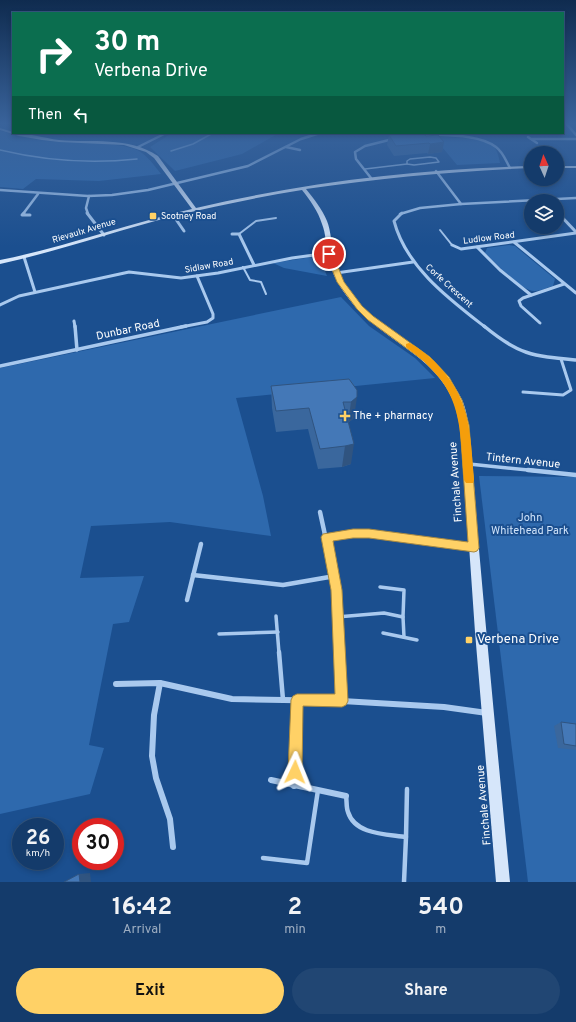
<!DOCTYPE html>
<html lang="en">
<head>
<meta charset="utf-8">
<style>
	:root { --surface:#143b6b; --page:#214673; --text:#f1f3f6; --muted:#9dadc1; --line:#33557e; --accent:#ffd166 }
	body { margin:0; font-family:Overpass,sans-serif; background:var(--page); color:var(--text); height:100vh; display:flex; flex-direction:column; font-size:15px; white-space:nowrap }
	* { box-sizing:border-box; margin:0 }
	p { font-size:13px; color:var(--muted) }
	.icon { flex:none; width:22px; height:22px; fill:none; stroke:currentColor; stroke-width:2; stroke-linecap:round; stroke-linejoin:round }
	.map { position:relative; height:882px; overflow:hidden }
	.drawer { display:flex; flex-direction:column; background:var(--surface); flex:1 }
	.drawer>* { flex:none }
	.banner { position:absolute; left:12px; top:12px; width:552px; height:122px; border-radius:0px; box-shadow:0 2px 6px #0003,0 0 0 1px var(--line); background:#0b6e4f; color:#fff; overflow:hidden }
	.needle { width:26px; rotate:357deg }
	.buttons { position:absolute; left:524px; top:146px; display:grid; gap:8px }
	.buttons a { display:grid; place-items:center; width:40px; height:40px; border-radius:50%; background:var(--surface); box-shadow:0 2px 6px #0003,0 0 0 1px var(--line); font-size:20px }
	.speed { position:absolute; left:12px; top:818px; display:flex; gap:8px; font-size:20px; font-weight:700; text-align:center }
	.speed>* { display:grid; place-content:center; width:52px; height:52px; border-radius:50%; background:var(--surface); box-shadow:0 2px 6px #0003,0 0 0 1px var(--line); line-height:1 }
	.speed small { font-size:10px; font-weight:400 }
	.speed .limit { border:6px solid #d22; background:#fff; color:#111 }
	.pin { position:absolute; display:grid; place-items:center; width:34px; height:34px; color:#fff; margin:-17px; border:2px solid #fff; border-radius:50%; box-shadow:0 1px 4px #0007 }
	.me { position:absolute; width:44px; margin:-22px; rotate:2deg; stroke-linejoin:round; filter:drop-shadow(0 0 3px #0008) }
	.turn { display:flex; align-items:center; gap:14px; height:84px; padding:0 16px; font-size:18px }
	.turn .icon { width:52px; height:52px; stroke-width:2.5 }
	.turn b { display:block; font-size:28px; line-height:34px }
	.then { display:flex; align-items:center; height:38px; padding:0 16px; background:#0003; gap:8px; font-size:15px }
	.eta { display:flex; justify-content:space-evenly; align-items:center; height:68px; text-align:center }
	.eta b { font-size:24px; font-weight:700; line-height:28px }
	.cta { display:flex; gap:8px; margin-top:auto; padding:8px 16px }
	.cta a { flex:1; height:46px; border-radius:24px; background:var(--accent); color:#111; font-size:16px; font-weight:700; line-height:46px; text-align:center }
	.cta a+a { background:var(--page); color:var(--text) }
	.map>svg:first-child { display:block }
	.green { fill:#2e69ad }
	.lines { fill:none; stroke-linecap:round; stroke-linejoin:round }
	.stream { stroke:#9cc4f0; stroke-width:1.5 }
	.lane-far4 { stroke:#a9c9ee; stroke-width:1.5 }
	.lane-far3 { stroke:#a9c9ee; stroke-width:2 }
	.lane-far2 { stroke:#a9c9ee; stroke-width:3 }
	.lane-far1 { stroke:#a9c9ee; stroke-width:3.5 }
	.lane { stroke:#a9c9ee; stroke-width:4.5 }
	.street-far4 { stroke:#a9c9ee; stroke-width:2.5 }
	.street-far3 { stroke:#a9c9ee; stroke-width:3 }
	.street-far2 { stroke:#a9c9ee; stroke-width:3.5 }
	.street-far1 { stroke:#a9c9ee; stroke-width:4.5 }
	.street { stroke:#a9c9ee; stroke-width:6 }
	.secondary { fill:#d6e6fa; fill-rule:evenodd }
	.wall { fill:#3a679d }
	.shaded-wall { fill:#305480 }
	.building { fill:#4478b7; stroke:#305480 }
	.route { fill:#ffd166; stroke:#a68842 }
	.slow { fill:#f59e0b }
	.poi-dot { fill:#ffd166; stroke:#1b4f8f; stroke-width:1.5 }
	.labels { text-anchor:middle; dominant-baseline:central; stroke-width:4; stroke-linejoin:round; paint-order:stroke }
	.far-poi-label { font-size:9px; fill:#fff; stroke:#1b4f8f; text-anchor:start }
	.far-street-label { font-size:9px; fill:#fff; stroke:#1b4f8f }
	.street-label { font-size:11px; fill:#fff; stroke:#1b4f8f }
	.poi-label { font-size:11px; fill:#fff; stroke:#1b4f8f; text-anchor:start }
	.park-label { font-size:11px; fill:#cfe3fa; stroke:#1b4f8f }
	.near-poi-label { font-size:13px; fill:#fff; stroke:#1b4f8f; text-anchor:start }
</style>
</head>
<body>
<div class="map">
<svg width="576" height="882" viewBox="0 0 576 882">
	<rect width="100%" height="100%" fill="#1b4f8f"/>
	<g class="green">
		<path d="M0,131C16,135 32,139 48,141C69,143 120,142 137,150C147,155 154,165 161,174L99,181L36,179L23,189L0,187Z"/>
		<path d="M172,133H279L242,154L175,171L150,147Z"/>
		<path d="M433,136C448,138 484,136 495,148C498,153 499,158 500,163L457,165Z"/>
		<path d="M509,245L515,246L555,279L553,286C548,287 541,291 535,291C522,292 495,262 485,253L487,248Z"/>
		<path d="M319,256L327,276L284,268L273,263Z"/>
		<path d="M341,297L369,326L415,358L435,378L236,398L263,496L271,536L170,522L91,526L80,578L144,576L129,622L113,624L89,745L104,748L90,794L0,814V368Z"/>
		<path d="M479,476L576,477V882H528Z"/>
	</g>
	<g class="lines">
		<g class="stream">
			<path d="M0,150C46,161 90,164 137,159"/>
			<path d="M171,151L193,144L213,133"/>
		</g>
		<g class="lane-far4">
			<path d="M430,157L436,158L439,162L414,165L407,164V161L410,159Z"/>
			<path d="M365,169L407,164"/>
		</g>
		<g class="lane-far3">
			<path d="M440,230L452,245"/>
			<path d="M239,234L256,221L276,218"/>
			<path d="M243,267L250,280L261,282L266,294"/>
		</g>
		<path class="lane-far2" d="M523,392L563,395L571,390L561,359"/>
		<g class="lane-far1">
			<path d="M276,616L279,653"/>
			<path d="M337,617L384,613L403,617L404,590L380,587"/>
			<path d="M403,617L404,637"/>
			<path d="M383,633L417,640"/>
			<path d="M219,634L278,632"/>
		</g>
		<g class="lane">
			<path d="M279,652L283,700"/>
			<path d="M346,796C347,801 346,807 348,812C355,835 387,834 406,837L404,882"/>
			<path d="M406,837L407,789"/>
			<path d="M263,858L307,863L318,790"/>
		</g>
		<g class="street-far4">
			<path d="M566,123L576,135"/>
			<path d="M419,134C441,136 478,133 496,147C503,152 506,161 510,168"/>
			<path d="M528,137L537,143"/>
			<path d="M532,139H576"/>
			<path d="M138,147L166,133"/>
			<path d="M286,147L300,150"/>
			<path d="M436,171L461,204"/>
			<path d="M371,178L356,159L355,152L365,146L393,139"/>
			<path d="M0,190L88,196L112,195L148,190L248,166L301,139L320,133"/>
			<path d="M557,212L559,214"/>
			<path d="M23,214L38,194"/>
			<path d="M88,214L86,208L89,196"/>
			<path d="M400,214L420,208L461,204L576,198"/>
		</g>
		<g class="street-far3">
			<path d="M24,213L22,215H30"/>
			<path d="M87,213L104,235"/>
			<path d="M402,213L394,221C406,267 449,299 485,327"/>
			<path d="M558,213L576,232"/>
			<path d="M173,215L184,231"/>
			<path d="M232,234H239L254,265"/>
			<path d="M514,242L576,293"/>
			<path d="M452,245L461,249L576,233"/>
			<path d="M477,247L500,270L531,295"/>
			<path d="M24,257L35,292"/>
			<path d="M336,273L413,262"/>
			<path d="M0,305L19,296L129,272L181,278L218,273L292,258L329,253"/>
			<path d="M74,321L75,327"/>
			<path d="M540,323L521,306L519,301L523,298L564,284"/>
			<path d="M181,327L207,322L213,318V314L197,276"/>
		</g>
		<g class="street-far2">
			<path d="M75,326L77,350"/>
			<path d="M484,326C519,355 532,356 576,360"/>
			<path d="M0,366L186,326"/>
			<path d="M469,464L538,471"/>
		</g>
		<g class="street-far1">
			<path d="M528,470L576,475"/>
			<path d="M320,512L337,590L340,653"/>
			<path d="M327,537L353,533H369L473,547"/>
			<path d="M193,575L283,585L335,576"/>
			<path d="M187,600L201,544"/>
		</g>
		<g class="street">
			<path d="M340,652L342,701"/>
			<path d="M160,683L154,715L152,756L156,778L170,819L173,847"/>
			<path d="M116,684L160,683L232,699L342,701L444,707L487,713"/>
			<path d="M271,780L346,796"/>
			<path d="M294,786L297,700"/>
		</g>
		<g class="secondary">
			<path d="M0,128L13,132V133C28,133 44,138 59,140C92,143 128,136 158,156L196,208C306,182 418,169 531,166V168C455,171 381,178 306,189C314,199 322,209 327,221C331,231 331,243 334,254C337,271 344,285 355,298C386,337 442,353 463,402C468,415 469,429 470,443C474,475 475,506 478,538C488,653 499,767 510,882H496L475,632L461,430C452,355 384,348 346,295C337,283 331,271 328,257C326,246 326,234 322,224C318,211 310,200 302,190C259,197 216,206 174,216C115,231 59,251 0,264V260C65,247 127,224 192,209L154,158L146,152L124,145L59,142L42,140L19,136L0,130Z"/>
			<rect x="557" y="166" width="19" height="2"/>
		</g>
	</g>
	<g class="wall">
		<path d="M402,133H422L426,136L444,142L442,152L428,154L427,153L394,156L387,145L389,135L402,134Z"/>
		<path d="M349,379L354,418L348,423L351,464L342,467L318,469L308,429L276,432L272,408L271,386Z"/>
		<path d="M561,722L576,724V750L558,748L554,726Z"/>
	</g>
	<g class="shaded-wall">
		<path d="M444,142L442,152L428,154L430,144Z"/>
		<path d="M357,397L354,418L348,423L351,402Z"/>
		<path d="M354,444L351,464L342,467L345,446Z"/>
		<path d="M90,873L91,882H80L79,874Z"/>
	</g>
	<g class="building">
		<path d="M403,133H422L426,136L438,135L444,142L430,144L429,143L396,146L389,135L403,134Z"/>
		<path d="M349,379L357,390V397L351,402H343L354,444L345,446L320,449L309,408L276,411L271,386Z"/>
		<path d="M561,722L576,724V746L564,744Z"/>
		<path d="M79,874L80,882H64Z"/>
	</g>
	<linearGradient id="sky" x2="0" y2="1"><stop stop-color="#0f2b4f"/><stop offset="0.5" stop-color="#39639b"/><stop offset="1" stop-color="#39639b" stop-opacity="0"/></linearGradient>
	<rect width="576" height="247" fill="url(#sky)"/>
	<path class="route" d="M327,252L333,254L344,282L362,306L373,316L430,357L449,377L462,400L469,425L479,548L477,551L474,552L369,538H353L333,541L342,590L348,701L346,705L342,707L303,706L302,772L300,776L295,778L290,776L288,772L291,700L293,696L297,694H335L331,590L321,537L323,534L353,529H369L468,542L460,425L454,400L443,381L424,361L368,320L357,309L337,282L326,254Z"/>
	<path class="slow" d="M409,343C417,346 427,355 434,361C471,398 470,431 474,480L473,483H466L464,480C459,415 462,389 406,347V344Z"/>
	<g class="poi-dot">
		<rect x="149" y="212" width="8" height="8" rx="2"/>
		<path d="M343 410h4v4h4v4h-4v4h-4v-4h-4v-4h4z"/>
		<rect x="465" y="636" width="8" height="8" rx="2"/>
	</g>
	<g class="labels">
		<g class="far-poi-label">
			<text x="161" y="216">Scotney Road</text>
		</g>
		<g class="far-street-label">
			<text transform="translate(84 231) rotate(-17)">Rievaulx Avenue</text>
			<text transform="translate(489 238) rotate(-7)">Ludlow Road</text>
			<text transform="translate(209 266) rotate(-10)">Sidlaw Road</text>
			<text transform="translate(449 286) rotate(42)">Corfe Crescent</text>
		</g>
		<g class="street-label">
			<text transform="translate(128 330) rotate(-12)">Dunbar Road</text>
			<text transform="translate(523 461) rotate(6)">Tintern Avenue</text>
			<text transform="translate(456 482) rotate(-94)">Finchale Avenue</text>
			<text transform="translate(484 805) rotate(-95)">Finchale Avenue</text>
		</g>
		<g class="poi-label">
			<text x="353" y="416">The + pharmacy</text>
		</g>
		<g class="park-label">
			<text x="530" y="518">John<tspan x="530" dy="13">Whitehead Park</tspan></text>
		</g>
		<g class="near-poi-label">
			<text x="477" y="640">Verbena Drive</text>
		</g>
	</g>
</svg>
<div class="buttons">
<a><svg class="needle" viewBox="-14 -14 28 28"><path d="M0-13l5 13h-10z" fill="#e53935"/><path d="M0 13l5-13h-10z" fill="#9dadc1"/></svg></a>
<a><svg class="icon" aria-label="layers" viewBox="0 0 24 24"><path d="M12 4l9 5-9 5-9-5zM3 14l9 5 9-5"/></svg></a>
</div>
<div class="speed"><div>26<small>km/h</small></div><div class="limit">30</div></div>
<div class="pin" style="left:329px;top:254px;background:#d93025"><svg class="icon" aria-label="arrive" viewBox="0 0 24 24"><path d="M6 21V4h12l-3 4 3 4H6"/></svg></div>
<svg class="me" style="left:295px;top:772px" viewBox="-20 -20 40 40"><path d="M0-17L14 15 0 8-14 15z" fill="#ffd166" stroke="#fff" stroke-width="4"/></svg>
<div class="banner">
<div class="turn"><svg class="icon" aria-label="right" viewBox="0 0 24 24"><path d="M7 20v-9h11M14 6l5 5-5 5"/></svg><div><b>30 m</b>Verbena Drive</div></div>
<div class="then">Then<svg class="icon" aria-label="left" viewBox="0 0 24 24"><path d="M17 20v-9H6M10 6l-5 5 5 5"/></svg></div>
</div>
</div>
<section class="drawer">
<div class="eta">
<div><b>16:42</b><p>Arrival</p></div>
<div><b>2</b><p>min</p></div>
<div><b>540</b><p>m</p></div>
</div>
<div class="cta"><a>Exit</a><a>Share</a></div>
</section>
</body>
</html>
